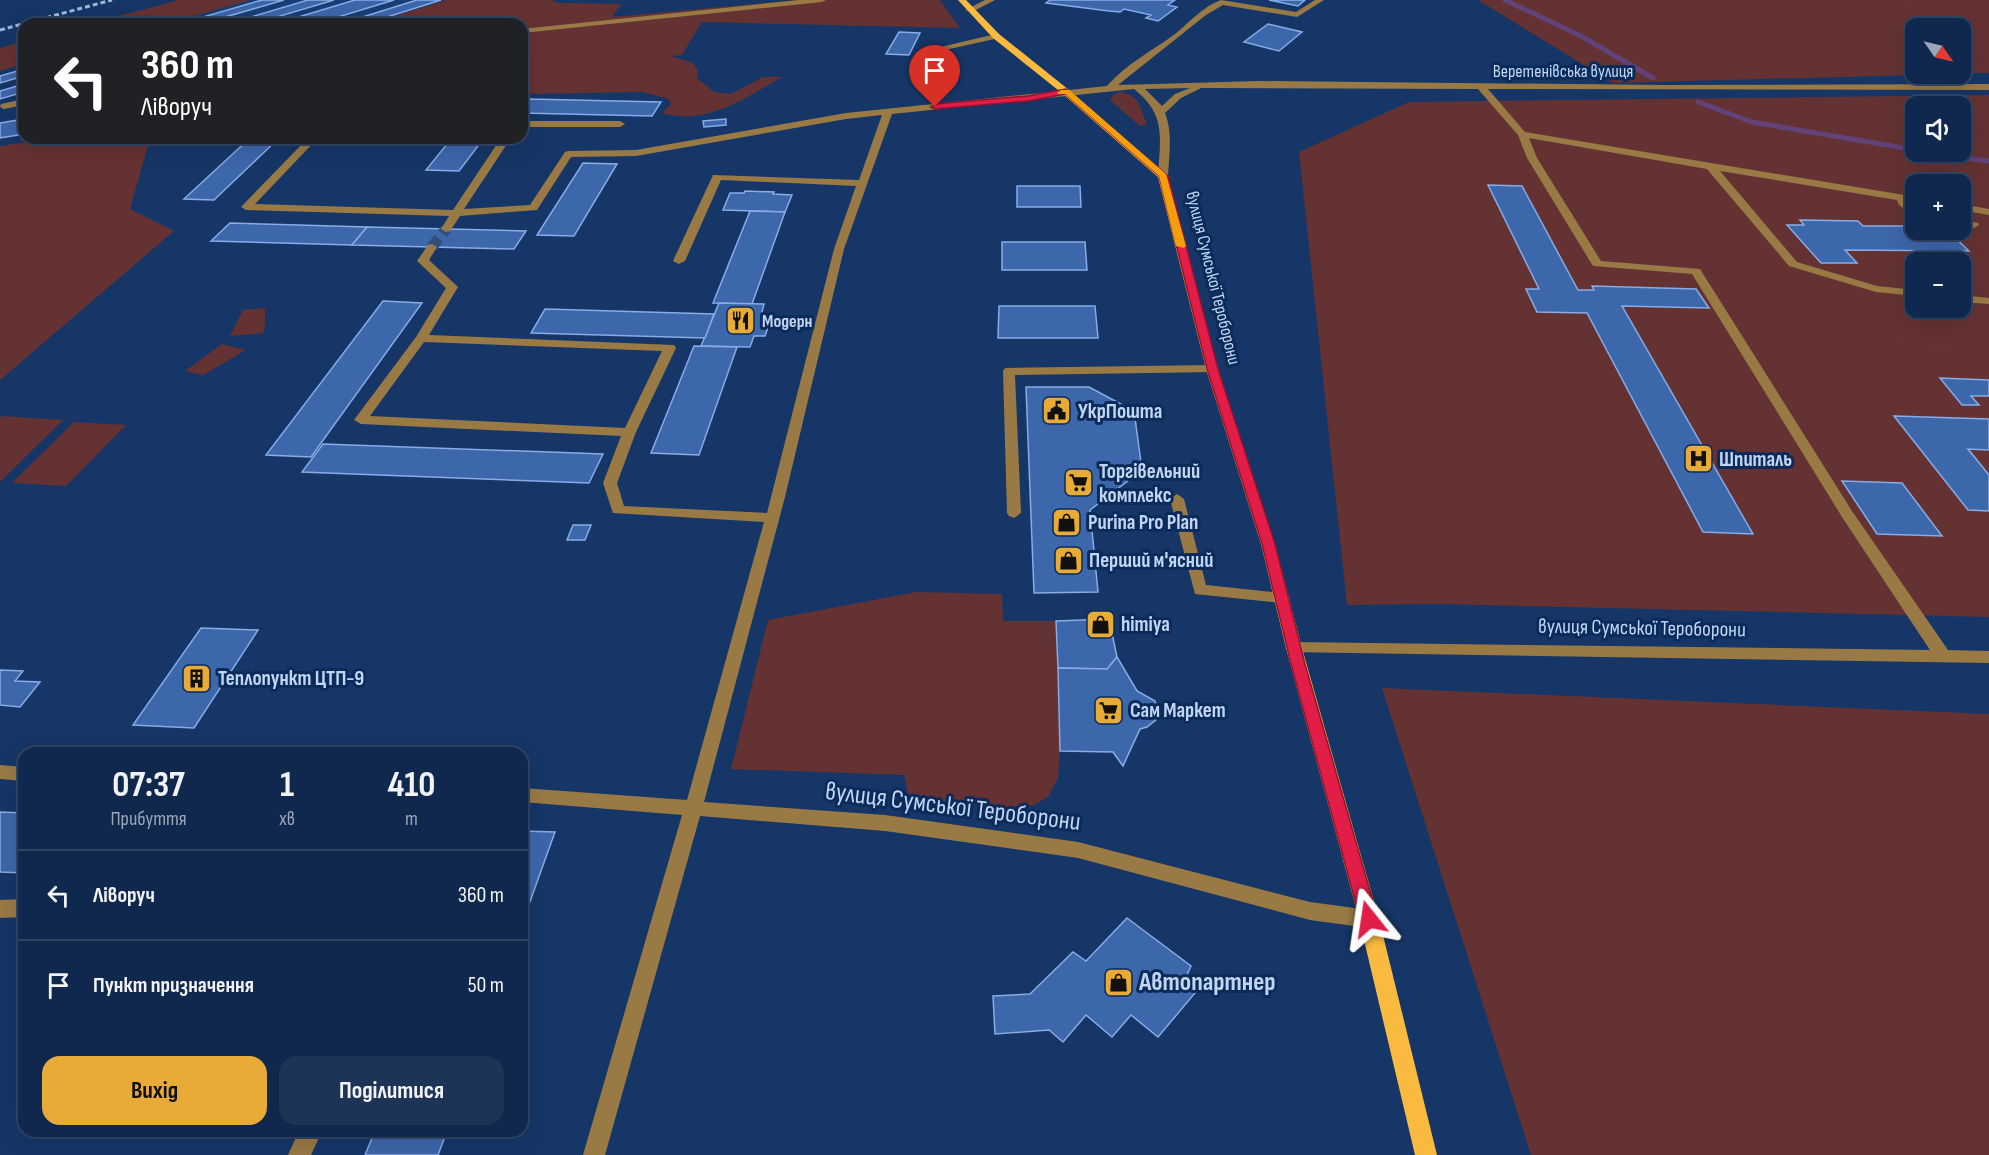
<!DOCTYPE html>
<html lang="uk">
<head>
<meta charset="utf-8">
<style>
	:root { --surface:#10284d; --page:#1e3457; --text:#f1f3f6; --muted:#9ca6b6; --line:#304465; --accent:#e8ab37 }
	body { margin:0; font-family:"Sofia Sans Condensed",sans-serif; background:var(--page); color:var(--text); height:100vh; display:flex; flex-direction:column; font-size:22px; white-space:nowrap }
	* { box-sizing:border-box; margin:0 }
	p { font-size:20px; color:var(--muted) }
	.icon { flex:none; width:33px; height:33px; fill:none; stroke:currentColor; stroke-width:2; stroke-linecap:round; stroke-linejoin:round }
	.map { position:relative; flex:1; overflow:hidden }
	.details { position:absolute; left:18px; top:747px; width:510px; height:390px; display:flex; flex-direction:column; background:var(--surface); border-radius:18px; box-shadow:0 6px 24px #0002,0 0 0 2px var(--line) }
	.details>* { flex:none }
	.guide { position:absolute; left:18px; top:18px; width:510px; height:126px; border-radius:18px; box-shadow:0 6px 24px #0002,0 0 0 2px var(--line); background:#202124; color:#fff; overflow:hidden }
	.needle { width:39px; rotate:124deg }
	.tools { position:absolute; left:1905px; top:18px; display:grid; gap:12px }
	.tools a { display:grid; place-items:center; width:66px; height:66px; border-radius:12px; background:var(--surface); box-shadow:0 6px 24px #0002,0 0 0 2px var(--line); font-size:30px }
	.pin { position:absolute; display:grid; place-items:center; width:51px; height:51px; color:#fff; margin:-62px -26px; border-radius:50% 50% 50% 0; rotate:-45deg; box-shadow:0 0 6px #0007 }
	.pin .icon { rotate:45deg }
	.me { position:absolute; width:66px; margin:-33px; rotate:345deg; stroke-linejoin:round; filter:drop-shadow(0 0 4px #0008) }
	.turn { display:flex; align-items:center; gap:21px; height:126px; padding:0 24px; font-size:27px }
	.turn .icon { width:78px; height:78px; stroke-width:2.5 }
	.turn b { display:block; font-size:42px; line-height:51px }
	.eta { display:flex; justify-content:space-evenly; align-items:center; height:102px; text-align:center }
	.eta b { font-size:36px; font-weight:700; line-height:42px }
	.primary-button { display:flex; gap:12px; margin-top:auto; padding:12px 24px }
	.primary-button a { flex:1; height:69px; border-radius:18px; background:var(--accent); color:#111; font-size:24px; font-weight:700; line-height:69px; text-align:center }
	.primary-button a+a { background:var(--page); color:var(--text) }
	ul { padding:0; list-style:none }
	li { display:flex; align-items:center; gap:18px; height:90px; padding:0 24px; border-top:2px solid var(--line) }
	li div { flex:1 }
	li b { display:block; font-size:22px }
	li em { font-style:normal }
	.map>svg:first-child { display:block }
	.built { fill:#1a3d75 }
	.green { fill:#653233; fill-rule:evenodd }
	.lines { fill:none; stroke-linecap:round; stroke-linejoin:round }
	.stream { stroke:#614279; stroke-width:5 }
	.building { fill:#3c67ab; stroke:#87ace6; stroke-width:1.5 }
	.minor-tunnel { stroke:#304e7c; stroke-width:11; stroke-dasharray:11 6; stroke-linecap:butt }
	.minor { fill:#997a45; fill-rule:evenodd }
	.major { fill:#faba3f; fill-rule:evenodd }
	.rail { stroke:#a1b7d9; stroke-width:3; stroke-dasharray:5 3; stroke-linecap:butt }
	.route { fill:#e11d48; stroke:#92132f; stroke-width:1.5 }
	.slow { fill:#f59e0b }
	.labels { text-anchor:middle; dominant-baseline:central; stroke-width:6; stroke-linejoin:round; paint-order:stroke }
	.far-street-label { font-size:18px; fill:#c2d6f4; stroke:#0b2b5b }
	.far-poi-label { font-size:18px; font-weight:bold; fill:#c2d6f4; stroke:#0b2b5b; text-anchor:start }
	.poi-label { font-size:21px; font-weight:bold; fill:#c2d6f4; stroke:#0b2b5b; text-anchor:start }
	.street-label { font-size:21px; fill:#c2d6f4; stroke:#0b2b5b }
	.near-street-label { font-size:26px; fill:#c2d6f4; stroke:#0b2b5b }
	.near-poi-label { font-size:26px; font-weight:bold; fill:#c2d6f4; stroke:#0b2b5b; text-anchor:start }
</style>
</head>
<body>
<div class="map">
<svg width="1989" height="1155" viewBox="0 0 1989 1155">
	<rect width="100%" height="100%" fill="#163667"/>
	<path class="built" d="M250,0H446L370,24H166Z"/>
	<g class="green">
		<path d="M179,0H250L166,24H89Z"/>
		<path d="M446,0H551L559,3L621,4L612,17L797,0H940L960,28L702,22L682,55L671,56L693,63L698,70L697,78L714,92L731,94L763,77H782C745,98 706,126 662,113L671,104L669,99L642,92L530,94L522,98V24H370Z"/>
		<path d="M1478,0H1989V73H1961L1960,28H1916V74H1954L1613,83Z"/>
		<path d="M24,41V64L0,71V48Z"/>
		<path d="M1120,92C1140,95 1140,108 1147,124L1140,126L1110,100L1114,94Z"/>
		<path d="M1989,95V617L1436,604L1347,605L1299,152L1409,102ZM1916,106H1960V152H1916ZM1916,184H1960V230H1916ZM1916,262H1960V308H1916Z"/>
		<path d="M54,138H150L130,209L174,231L0,380V146Z"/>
		<path d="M265,308V325L263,333L230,336L243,310Z"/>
		<path d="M222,344L246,350L203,375L185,371Z"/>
		<path d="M2,416L63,420L0,482V418Z"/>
		<path d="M74,422L126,425L66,486L12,483Z"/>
		<path d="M916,592L1002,594L1003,621H1056L1060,751L1058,778L1048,797L1034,805L1005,808L909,797L904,775L731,769L768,620Z"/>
		<path d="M1382,688L1989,714V1155H1531Z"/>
	</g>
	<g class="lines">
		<g class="stream">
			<path d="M1505,0L1581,36L1653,78"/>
			<path d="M1698,102L1752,122L1916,150"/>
			<path d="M1922,152L1989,161"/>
		</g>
	</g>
	<g class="building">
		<path d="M262,0H284L201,24H179Z"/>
		<path d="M308,0H334L253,24H227Z"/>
		<path d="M355,0H394L315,24H275Z"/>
		<path d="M417,0H441L365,24H340Z"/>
		<path d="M1050,0H1175L1168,5L1177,7L1158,21L1146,18L1151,15L1124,9L1120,12L1109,11L1046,3Z"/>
		<path d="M1269,0H1305L1298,6Z"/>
		<path d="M1268,24L1302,32L1279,51L1244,42Z"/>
		<path d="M899,32L920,33L909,55L886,54Z"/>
		<path d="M24,69V76L0,83V76Z"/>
		<path d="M24,84V92L0,99V91Z"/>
		<path d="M528,99L661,102L652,116L522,113V106Z"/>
		<path d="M24,119V134L0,138V123Z"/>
		<path d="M726,119V125L704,127L703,121Z"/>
		<path d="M250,138H279L214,200L184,199Z"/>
		<path d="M452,138H484L459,171L426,170Z"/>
		<path d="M583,163L617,164L574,236L537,235Z"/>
		<path d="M1488,185L1522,186L1578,290H1594L1592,286L1696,289L1709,308L1622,306L1753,534L1703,532L1587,313L1537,312L1526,289H1539Z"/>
		<path d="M1017,186H1080L1081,207H1017Z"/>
		<path d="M745,191L774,192L773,194L792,195L785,212L723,210L730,193H744Z"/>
		<path d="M750,211L785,212L752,304L713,303Z"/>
		<path d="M1800,220L1858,221L1863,226H1913L1921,233H1950L1969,251L1845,250L1857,263H1821L1787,225H1804Z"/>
		<path d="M230,223L367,227L352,245L211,241Z"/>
		<path d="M367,227L526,231L514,249L352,245Z"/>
		<path d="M1002,242H1085L1087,270H1002Z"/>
		<path d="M1909,300L1916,301V308H1937L1941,316L1915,313Z"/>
		<path d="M383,301L422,303L311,457L266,455Z"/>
		<path d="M719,303L764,304L761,316H772L765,336H754L750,347L701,346Z"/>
		<path d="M999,306H1095L1098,338H998Z"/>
		<path d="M545,309L714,314L705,338L531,333Z"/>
		<path d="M694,346L737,347L699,455L651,453Z"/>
		<path d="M1940,378L1989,380V396H1971L1979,405H1962Z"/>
		<path d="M1026,387H1089L1134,411L1142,470L1090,510L1098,592L1034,593Z"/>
		<path d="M1894,416L1989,419V450L1968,449L1989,475V511L1968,510Z"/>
		<path d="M323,444L603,454L589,483L302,472Z"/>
		<path d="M1842,481L1902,483L1942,536L1877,534Z"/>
		<path d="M573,525H591L585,540H567Z"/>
		<path d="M1109,619L1117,657L1107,669L1058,668L1056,621Z"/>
		<path d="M201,628L258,630L194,728L133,725Z"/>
		<path d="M1117,657L1137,691L1155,701L1159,713L1157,719L1147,727L1140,729L1123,766L1113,752L1060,751L1058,668L1107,669Z"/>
		<path d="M0,670L23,671L15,681L40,682L20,707L0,705Z"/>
		<path d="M0,812L24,813V873L0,872Z"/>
		<path d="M522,831L555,832L522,924Z"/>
		<path d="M1127,918L1191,966L1186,977L1200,987L1158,1037L1131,1015L1112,1037L1086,1015L1063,1042L1049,1030L995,1034L993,996L1030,994L1073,952L1086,961Z"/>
		<path d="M375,1131H447L438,1155H365Z"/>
	</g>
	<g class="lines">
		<path class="minor-tunnel" d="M432,247L446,229"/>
		<g class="minor">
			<path d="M799,0H826L822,2L522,33V29Z"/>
			<path d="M985,0H995L972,12L965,10Z"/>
			<path d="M1221,0L1296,12L1315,0H1324L1297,17L1223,5L1206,15L1118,85L1259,81L1665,85L1989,84V90L1488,89L1525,132L1916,197V203L1908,202L1916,209V218L1899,205L1897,200L1720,171L1797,262L1877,286L1916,290V296L1876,292L1789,266L1707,169L1529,138L1537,158L1601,261L1700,269L1852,511L1948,650L1989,651V663L1288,652L1286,648L1288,644L1294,642L1930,650L1842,517L1692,274L1593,266L1527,158L1518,135L1478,89L1201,88L1181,98L1165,113C1173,133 1169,155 1168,176L1163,179L1158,176C1160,138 1167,115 1134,89L892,114L844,249L785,497L704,802L885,815L1078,842L1310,902L1369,910L1376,913L1379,919L1376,925L1369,928L1310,920L1078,858L885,831L700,816L605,1155H583L682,815L522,802V788L687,800L764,522L613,513L603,483L621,436L361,424L354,420L416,337L446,288L417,261L428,245L432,244L437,247L429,260L458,287L429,335L674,345L676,348L636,432L617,483L624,506L767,513L834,249L856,186L721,180L685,261L679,264L673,261L713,175L859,180L882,115L846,119L636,156L571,157L537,210L460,216L450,231L446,232L441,229L449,216L246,210L241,207L308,138H318L255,204L453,210L501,138H511L464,209L530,205L565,152L568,151L636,150L846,113L1107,86C1126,64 1152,51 1175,34C1190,22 1202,7 1221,0ZM1190,88L1175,94L1162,106L1145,89ZM424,342L662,351L625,428L370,416Z"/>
			<path d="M996,34H999V38L936,52L932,49Z"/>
			<path d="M24,99V105L4,109L0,107L1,104Z"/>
			<path d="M522,121H620L625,124L620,127H522Z"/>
			<path d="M1960,204L1989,209V215L1960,210Z"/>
			<path d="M1960,220L1978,223L1979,225L1974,228L1960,226Z"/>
			<path d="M1960,295L1989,298V304L1960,302Z"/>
			<path d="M1212,365L1218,369L1216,372L1015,375L1021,513L1014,518L1009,516L1007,513L1003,371L1005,368Z"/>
			<path d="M1177,494L1184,499L1206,585L1282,593L1287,594L1290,598L1287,602L1282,603L1195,594L1170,499Z"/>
			<path d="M0,765L24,767V781L0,779Z"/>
			<path d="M24,899V917L0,918V900Z"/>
			<path d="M299,1131H322L311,1155H288Z"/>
		</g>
		<path class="major" d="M958,0H966L999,34L1069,90L1168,176L1218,369L1275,544L1302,648L1379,919L1437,1155H1415L1359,919L1286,648L1261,544L1206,369L1158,177L1063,94L993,38Z"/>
		<path class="rail" d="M0,30L112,0"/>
	</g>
	<path class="route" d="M1066,89L1168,176L1218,369L1275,544L1305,664L1378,919L1375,925L1369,927L1363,925L1360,919L1291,664L1262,544L1207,369L1159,176L1065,94L1028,101L935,109L931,107L935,104L1028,96Z"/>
	<path class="slow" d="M1061,90H1069L1166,174L1186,246L1184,248L1176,246L1159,176L1065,94H1058L1057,93Z"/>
	<defs>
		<symbol id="restaurant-square" viewBox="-11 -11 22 22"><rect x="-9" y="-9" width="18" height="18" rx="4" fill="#e8ab37" stroke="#0b2b5b"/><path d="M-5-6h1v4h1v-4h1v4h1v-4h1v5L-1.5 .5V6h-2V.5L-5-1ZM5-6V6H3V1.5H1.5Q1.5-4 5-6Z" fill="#111"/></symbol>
		<symbol id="civic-square" viewBox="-11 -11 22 22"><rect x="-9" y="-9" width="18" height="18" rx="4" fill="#e8ab37" stroke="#0b2b5b"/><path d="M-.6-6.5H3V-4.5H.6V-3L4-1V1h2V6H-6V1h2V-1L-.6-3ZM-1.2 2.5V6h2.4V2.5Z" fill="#111"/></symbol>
		<symbol id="hospital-square" viewBox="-11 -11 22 22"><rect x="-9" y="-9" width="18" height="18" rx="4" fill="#e8ab37" stroke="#0b2b5b"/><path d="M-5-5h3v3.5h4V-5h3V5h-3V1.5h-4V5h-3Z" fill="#111"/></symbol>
		<symbol id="supermarket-square" viewBox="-11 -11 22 22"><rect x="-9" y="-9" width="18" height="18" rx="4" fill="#e8ab37" stroke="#0b2b5b"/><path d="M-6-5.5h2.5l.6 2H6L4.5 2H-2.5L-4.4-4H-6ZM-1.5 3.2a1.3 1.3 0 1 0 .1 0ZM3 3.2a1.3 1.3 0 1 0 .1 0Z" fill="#111"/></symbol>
		<symbol id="shop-square" viewBox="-11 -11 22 22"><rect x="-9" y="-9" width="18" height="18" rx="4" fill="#e8ab37" stroke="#0b2b5b"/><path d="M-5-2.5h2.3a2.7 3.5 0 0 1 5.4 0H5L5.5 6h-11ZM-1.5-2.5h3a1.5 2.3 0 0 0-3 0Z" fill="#111"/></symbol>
		<symbol id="building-square" viewBox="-11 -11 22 22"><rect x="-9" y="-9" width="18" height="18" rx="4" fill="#e8ab37" stroke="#0b2b5b"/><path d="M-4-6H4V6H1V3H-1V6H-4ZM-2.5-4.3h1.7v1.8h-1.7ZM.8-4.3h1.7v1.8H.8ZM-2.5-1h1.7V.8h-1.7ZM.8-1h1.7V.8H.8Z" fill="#111"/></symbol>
	</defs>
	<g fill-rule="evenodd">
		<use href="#restaurant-square" x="724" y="304" width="33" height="33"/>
		<use href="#civic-square" x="1040" y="394" width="33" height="33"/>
		<use href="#hospital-square" x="1682" y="442" width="33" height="33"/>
		<use href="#supermarket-square" x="1062" y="466" width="33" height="33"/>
		<use href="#shop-square" x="1050" y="506" width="33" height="33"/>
		<use href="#shop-square" x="1052" y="544" width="33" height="33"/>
		<use href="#shop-square" x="1084" y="608" width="33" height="33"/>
		<use href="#building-square" x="180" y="662" width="33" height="33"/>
		<use href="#supermarket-square" x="1092" y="694" width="33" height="33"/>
		<use href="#shop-square" x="1102" y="966" width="33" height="33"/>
	</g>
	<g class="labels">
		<g class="far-street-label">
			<text x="1563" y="71">Веретенівська вулиця</text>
			<text transform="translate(1213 278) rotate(76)">вулиця Сумської Тероборони</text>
		</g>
		<g class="far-poi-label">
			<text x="762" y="321">Модерн</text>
		</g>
		<g class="poi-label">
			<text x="1078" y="411">УкрПошта</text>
			<text x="1719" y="459">Шпиталь</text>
			<text x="1099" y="471">Торгівельний<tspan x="1099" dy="24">комплекс</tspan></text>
			<text x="1088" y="522">Purina Pro Plan</text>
			<text x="1089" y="560">Перший м'ясний</text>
			<text x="1121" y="624">himiya</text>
			<text x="218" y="678">Теплопункт ЦТП-9</text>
			<text x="1130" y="710">Сам Маркет</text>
		</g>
		<g class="street-label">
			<text transform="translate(1642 628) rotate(1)">вулиця Сумської Тероборони</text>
		</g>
		<g class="near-street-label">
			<text transform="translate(953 807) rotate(7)">вулиця Сумської Тероборони</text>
		</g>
		<g class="near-poi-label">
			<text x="1139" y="982">Автопартнер</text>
		</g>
	</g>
</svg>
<div class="tools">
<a><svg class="needle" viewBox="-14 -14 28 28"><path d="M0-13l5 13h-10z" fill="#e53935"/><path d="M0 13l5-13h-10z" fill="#9ca6b6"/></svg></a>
<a><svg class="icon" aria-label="sound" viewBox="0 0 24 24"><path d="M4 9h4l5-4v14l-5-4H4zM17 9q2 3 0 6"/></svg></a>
<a>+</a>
<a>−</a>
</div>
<div class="pin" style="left:935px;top:107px;background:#d93025"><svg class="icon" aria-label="arrive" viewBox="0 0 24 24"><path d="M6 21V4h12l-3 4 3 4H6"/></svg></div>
<svg class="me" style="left:1369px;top:919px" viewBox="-20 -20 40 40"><path d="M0-17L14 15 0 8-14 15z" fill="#e11d48" stroke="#fff" stroke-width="4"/></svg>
<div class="guide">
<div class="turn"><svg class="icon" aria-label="left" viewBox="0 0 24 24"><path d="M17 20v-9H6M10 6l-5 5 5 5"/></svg><div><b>360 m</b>Ліворуч</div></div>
</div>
<section class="details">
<div class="eta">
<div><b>07:37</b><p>Прибуття</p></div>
<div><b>1</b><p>хв</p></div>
<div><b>410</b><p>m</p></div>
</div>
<ul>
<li><svg class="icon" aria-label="left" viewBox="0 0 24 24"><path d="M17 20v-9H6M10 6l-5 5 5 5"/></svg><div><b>Ліворуч</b></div><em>360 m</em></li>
<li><svg class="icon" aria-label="arrive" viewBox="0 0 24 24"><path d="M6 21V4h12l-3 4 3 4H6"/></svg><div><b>Пункт призначення</b></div><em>50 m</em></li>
</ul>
<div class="primary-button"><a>Вихід</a><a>Поділитися</a></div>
</section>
</div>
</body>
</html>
